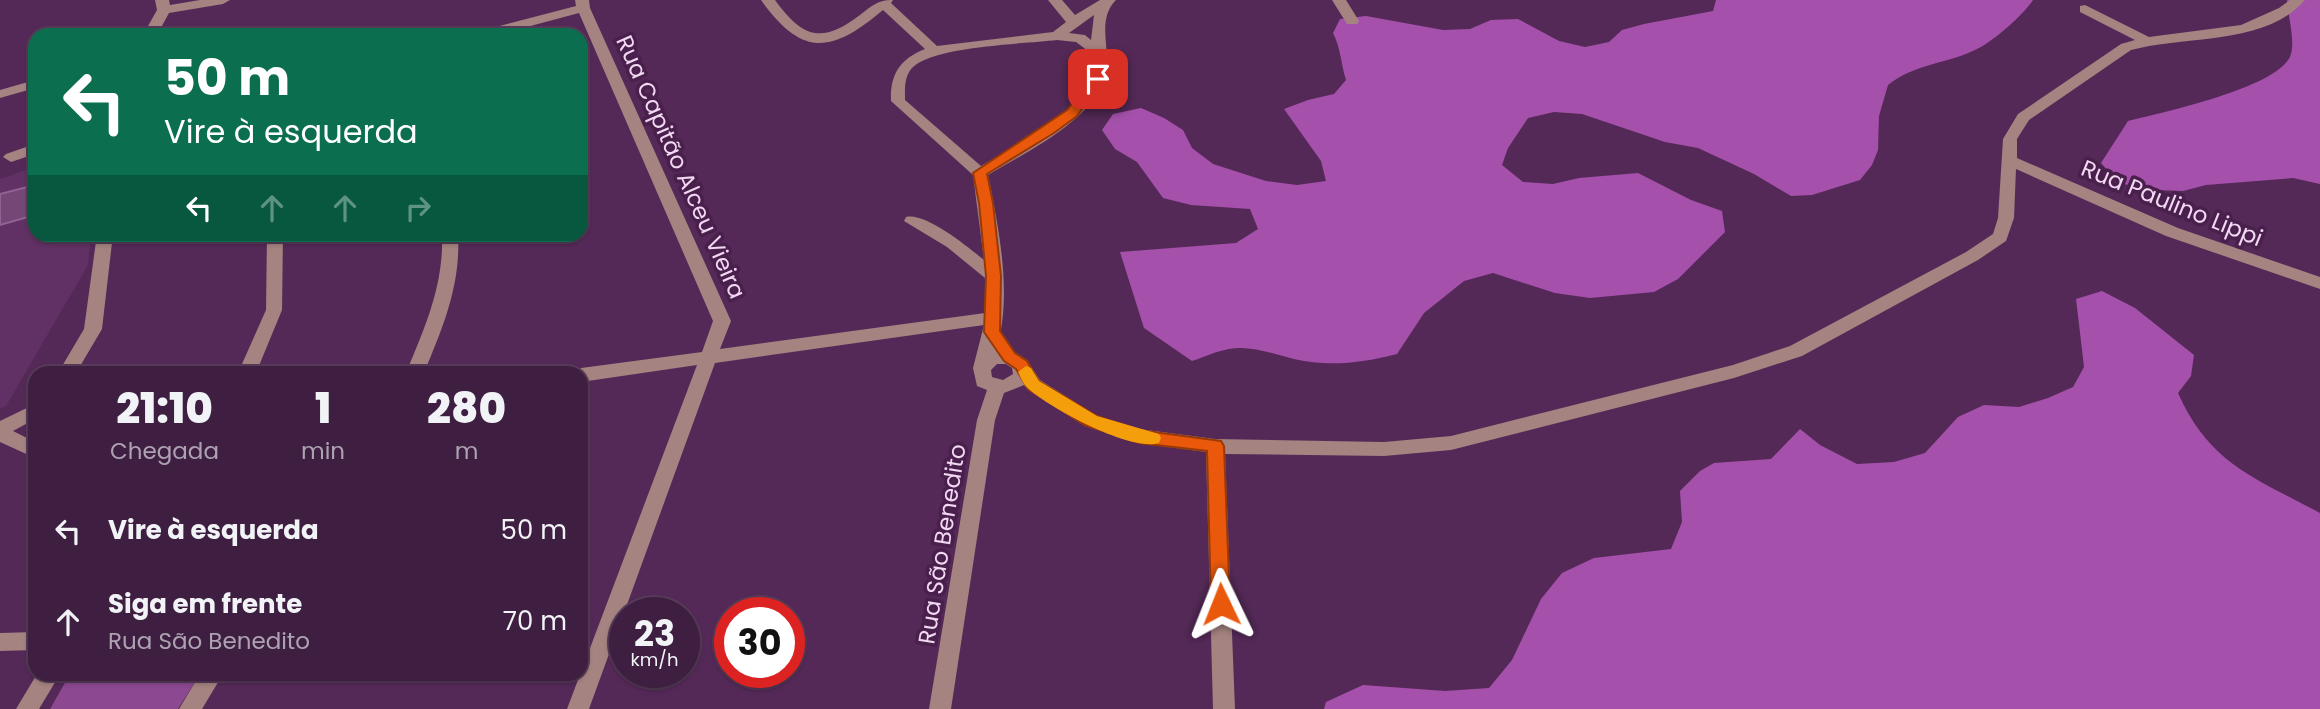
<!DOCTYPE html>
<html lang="pt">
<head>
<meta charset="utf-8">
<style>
	:root { --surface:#3f1f41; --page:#462748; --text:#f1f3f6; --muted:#ada2b1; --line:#583d5a }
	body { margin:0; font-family:Poppins,sans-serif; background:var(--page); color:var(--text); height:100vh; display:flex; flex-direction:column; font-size:26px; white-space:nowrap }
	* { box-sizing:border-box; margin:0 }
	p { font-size:23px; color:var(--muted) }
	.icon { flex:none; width:38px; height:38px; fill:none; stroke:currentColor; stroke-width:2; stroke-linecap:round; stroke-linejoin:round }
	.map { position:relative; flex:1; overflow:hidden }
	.sheet { position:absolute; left:28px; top:366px; width:560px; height:315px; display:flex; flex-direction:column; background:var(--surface); border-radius:21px; box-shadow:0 2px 5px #0004,0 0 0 2px var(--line) }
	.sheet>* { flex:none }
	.guide { position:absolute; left:28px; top:28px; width:560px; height:214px; border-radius:21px; box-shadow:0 2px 5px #0004,0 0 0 2px var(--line); background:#0b6e4f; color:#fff; overflow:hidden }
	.speed { position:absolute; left:609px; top:597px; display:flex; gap:14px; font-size:35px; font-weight:700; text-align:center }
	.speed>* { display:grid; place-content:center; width:91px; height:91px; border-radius:50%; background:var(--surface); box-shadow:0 2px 5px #0004,0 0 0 2px var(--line); line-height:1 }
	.speed small { font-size:18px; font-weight:400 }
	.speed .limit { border:10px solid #d22; background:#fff; color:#111 }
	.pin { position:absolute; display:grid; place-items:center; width:60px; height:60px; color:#fff; margin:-30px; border-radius:14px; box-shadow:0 4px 10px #0006 }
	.me { position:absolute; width:77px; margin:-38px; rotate:358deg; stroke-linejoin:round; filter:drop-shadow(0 0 5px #0008) }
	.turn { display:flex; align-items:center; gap:24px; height:147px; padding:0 21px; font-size:32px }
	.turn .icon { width:91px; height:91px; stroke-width:2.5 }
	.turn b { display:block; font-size:49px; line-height:60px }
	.lanes { display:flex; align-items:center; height:66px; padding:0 21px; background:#0003; justify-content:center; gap:35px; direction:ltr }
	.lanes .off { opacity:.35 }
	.eta { display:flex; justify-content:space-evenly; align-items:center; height:119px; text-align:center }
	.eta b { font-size:42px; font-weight:800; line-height:49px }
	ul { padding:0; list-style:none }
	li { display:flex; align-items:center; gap:21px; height:91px; padding:0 21px }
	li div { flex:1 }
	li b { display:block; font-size:26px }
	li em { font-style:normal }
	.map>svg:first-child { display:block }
	.built { fill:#613064 }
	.green { fill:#8c4891 }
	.forest { fill:#a551ab }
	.building { fill:#744776; stroke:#916293; stroke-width:2 }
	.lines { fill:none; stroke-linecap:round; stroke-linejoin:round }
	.minor { fill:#a48380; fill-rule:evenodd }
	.route { fill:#ea580c; stroke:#983908; stroke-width:2 }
	.slow { fill:#f59e0b }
	.labels { text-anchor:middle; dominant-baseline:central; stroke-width:7; stroke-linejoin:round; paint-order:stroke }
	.street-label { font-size:23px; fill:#f2d8f3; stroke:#491f4c }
</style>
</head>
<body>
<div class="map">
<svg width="2320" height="709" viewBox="0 0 2320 709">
	<rect width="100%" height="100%" fill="#542957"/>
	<path class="built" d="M35,167V234L91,235L88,265L6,406L0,408V179Z"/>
	<path class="green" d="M70,674H200L178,709H50Z"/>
	<g class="forest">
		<path d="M1716,0H2033C2023,15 1996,39 1979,48C1949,64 1915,63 1888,85L1879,116L1878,150L1872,165L1860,180L1812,195L1791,196L1754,174L1698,148L1665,142L1582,114L1554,112L1528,118L1508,148L1502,165L1523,182L1553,184L1579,178L1638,173L1691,200L1722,211L1725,232L1678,279L1654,292L1590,298L1555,293L1493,273L1464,281L1424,313L1397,354C1362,363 1329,367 1294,359C1273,354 1251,345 1229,349C1217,351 1204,357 1192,361L1144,328L1120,252L1236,243L1258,229L1250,209L1191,205L1163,198L1137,162L1115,149L1102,130L1113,114L1141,108L1164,118L1183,130L1192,148L1213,164L1266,181L1297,185L1326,181L1321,161L1284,109L1308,100L1334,94L1346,80C1341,64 1341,49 1333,33L1340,19L1366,16L1443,30L1470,29L1491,20L1518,19L1559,41L1585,47L1609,42L1622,30L1644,24L1713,11Z"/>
		<path d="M2287,0H2320V184L2293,178L2206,185L2183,191L2153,190L2119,183L2101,163L2128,121C2159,113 2282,87 2291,54C2295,39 2288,16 2287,0Z"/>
		<path d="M2102,291L2135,308L2194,355L2191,376L2178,393C2210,465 2256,478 2320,513V709H1324L1326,702L1363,685L1445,691L1489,688L1512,660L1541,599L1562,573L1594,558L1671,549L1682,522L1680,491L1700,471L1714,463L1771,459L1800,429L1820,445L1857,464L1894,462L1925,453L1958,417L1984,405L2019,407L2048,398L2073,387L2084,367L2076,299Z"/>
	</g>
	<path class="building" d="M35,185V215L0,225V194Z"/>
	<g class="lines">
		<g class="minor">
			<path d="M155,0H169L170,5L200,0H230L223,4L169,13L157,35H143L157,10Z"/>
			<path d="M575,0H589L590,8L731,321L720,349L985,313V278L947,247L904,221L906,217C926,212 969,248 984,260L973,175L891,101C890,74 900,59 925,49L883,10C831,54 802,57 761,0H775C802,37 821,45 860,15C872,6 877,0 893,0L891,3L937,46L1053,32L1066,22L1048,0H1062L1075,15L1100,0H1116C1096,20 1111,49 1106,73C1097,119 1024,153 988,175C999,229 1013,297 996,351L1015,352L1027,360L1040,380L1097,416L1139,429L1215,439L1384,442L1451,436L1733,365L1790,346L1966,252L1993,234L1998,218L2003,139L2018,114L2121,44L2135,40L2080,12V6L2085,5L2149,37L2241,25L2279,8L2290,0H2305C2265,46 2184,35 2131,50L2029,120L2017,139V158L2178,228L2320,277V289L2166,236L2016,169L2014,218L2006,241L1978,260L1802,356L1734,378L1451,450L1384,456L1225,454L1235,709H1213L1206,452L1139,443L1085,426L1028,390L1024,385L1004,393L995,420L951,709H929L977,420L987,390L977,386L973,368L984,325L715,363L589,709H567L697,365L581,382V373H573L581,368L702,352L713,321L579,13L497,35H475L477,32L576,6ZM1094,15L1091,40L1085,35L1069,33ZM1057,40L1076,42L1092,54C1096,112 1023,141 981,166L905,100C905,89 904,77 912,68C933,46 1025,44 1057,40ZM997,364H1006L1012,368L1013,374L1003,380L992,377L991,370Z"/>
			<path d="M1332,0H1346L1359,21L1357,24H1347Z"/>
			<path d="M35,80V88L0,98V90Z"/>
			<path d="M35,144V154L11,162L3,157L6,154Z"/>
			<path d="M97,234H113L102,329L76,373H58L84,329Z"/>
			<path d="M267,234H283L282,310L256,373H238L266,310Z"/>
			<path d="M442,234H458C461,285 443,327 424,373H406C425,327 444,285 442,234Z"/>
			<path d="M35,404V419L13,431L35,442V458L0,442V421Z"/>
			<path d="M35,632V650L0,651V633Z"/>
			<path d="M37,674H60L39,709H16Z"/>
			<path d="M200,674H223L202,709H179Z"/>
		</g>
	</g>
	<path class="route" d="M1098,75L1104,79L1077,116L1054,133L987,174L993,203L1001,276L1000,331L1015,353L1027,361L1039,381L1097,416L1139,430L1221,441L1224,446L1230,604L1227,609L1221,612L1214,609L1211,604L1207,451L1139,443L1085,425L1028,389L1016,369L1004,361L984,332L986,276L979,203L973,173L1067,110L1093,76Z"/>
	<path class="slow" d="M1026,366L1031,368L1039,381L1097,416L1159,434L1161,438L1159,443C1131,452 1052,409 1030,390C1024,386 1021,378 1018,372Z"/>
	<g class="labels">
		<g class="street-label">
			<text transform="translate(681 167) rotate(66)">Rua Capitão Alceu Vieira</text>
			<text transform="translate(2172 203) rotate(22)">Rua Paulino Lippi</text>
			<text transform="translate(942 544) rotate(-81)">Rua São Benedito</text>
		</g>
	</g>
</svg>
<div class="speed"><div>23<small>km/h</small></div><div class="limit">30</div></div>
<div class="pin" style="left:1098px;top:79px;background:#d93025"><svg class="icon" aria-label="arrive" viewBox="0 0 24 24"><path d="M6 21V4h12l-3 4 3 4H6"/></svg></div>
<svg class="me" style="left:1221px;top:604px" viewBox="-20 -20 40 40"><path d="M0-17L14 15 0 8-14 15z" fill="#ea580c" stroke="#fff" stroke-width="4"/></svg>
<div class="guide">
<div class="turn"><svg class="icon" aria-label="left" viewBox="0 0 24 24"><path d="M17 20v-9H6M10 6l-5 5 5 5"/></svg><div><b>50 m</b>Vire à esquerda</div></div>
<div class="lanes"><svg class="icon" aria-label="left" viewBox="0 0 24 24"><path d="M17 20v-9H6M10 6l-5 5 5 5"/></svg><svg class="icon off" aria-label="ahead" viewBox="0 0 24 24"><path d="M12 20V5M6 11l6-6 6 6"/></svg><svg class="icon off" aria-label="ahead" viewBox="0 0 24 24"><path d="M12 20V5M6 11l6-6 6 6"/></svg><svg class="icon off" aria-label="right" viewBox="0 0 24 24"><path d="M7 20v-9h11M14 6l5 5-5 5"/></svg></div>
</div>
<section class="sheet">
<div class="eta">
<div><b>21:10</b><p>Chegada</p></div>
<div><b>1</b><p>min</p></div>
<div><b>280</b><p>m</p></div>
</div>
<ul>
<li><svg class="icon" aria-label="left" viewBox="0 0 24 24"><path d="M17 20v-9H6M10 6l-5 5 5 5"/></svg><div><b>Vire à esquerda</b></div><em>50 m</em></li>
<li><svg class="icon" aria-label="ahead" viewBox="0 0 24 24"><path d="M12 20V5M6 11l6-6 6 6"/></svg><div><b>Siga em frente</b><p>Rua São Benedito</p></div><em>70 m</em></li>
</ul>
</section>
</div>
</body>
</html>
